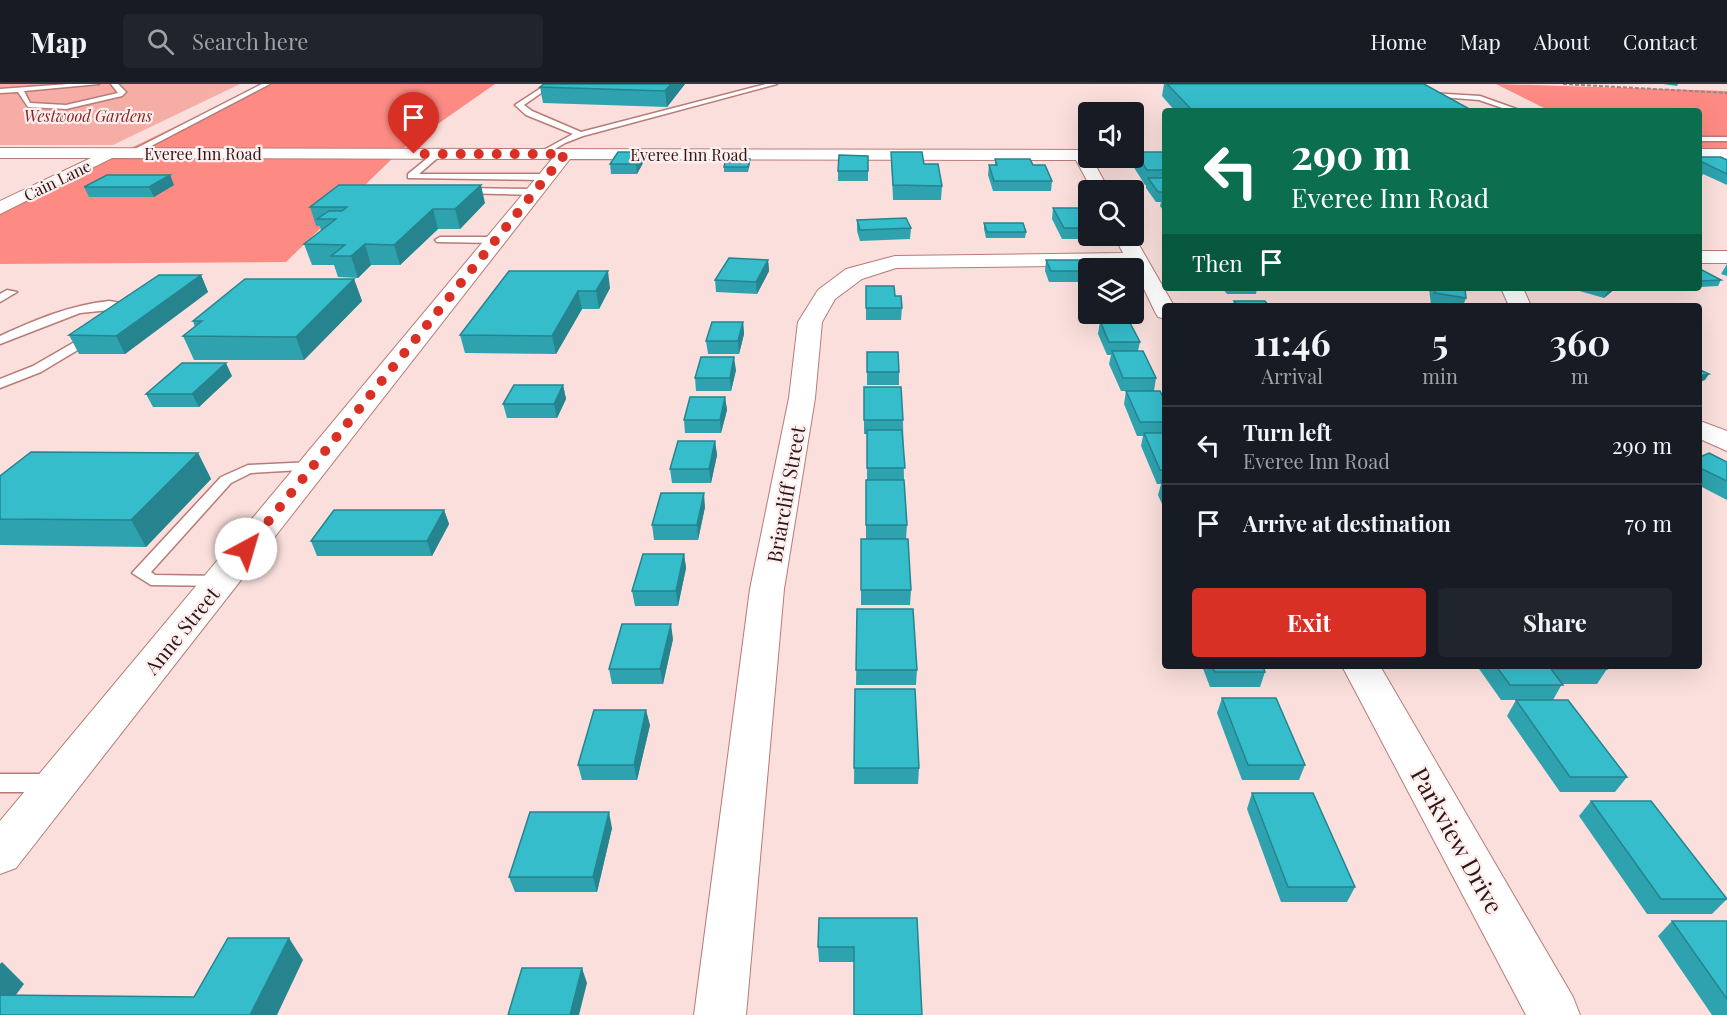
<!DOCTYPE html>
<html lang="en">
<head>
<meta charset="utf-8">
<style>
	:root { --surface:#171b24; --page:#20242c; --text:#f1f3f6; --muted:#9ea1a6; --line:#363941; --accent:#d93025 }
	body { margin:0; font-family:"Playfair Display",serif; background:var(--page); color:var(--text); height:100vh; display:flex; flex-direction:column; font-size:22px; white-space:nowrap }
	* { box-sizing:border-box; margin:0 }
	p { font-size:20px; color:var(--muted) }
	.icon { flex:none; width:33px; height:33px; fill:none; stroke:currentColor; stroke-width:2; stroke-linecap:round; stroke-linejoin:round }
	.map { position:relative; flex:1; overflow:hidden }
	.panel { position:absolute; left:1162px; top:219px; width:540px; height:366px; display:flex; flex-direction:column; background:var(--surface); border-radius:6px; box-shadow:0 6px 24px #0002 }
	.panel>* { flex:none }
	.hud { position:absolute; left:1162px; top:24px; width:540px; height:183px; border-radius:6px; box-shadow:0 6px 24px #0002; background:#0b6e4f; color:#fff; overflow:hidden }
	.tools { position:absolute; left:1078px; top:18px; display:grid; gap:12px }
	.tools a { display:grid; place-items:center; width:66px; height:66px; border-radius:6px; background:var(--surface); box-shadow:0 6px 24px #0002; font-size:30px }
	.pin { position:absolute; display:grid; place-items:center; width:51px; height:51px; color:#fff; margin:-62px -26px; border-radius:50% 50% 50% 0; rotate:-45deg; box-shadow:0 0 6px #0007 }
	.pin .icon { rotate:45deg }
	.me { position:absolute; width:66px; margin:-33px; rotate:39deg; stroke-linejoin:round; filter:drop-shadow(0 0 4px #0008) }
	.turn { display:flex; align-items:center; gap:21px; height:126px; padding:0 30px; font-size:27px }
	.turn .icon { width:78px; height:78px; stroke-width:2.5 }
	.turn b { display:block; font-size:42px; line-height:51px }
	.then { display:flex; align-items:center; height:57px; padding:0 30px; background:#0003; gap:12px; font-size:22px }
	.eta { display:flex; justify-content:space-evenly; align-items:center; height:102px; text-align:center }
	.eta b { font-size:36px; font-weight:700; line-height:42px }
	.cta { display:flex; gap:12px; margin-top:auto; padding:12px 30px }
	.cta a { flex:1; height:69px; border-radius:6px; background:var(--accent); color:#fff; font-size:24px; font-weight:700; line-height:69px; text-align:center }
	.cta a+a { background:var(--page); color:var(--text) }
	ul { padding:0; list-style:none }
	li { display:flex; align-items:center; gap:18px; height:78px; padding:0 30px; border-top:2px solid var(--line) }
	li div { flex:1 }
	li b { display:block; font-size:22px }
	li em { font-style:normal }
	header { display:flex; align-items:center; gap:36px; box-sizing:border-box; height:84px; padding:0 30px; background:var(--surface); border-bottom:2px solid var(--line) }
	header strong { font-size:28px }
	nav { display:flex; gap:33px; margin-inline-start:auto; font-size:21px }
	.search { width:420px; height:54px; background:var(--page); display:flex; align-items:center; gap:15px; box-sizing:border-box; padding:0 21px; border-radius:6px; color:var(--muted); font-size:22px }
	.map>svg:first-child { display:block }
	.green { fill:#f6ada6 }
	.forest { fill:#fe8b83 }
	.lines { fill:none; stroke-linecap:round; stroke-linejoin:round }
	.service-casing { stroke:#b87b76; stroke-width:3 }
	.minor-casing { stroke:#b87b76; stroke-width:2 }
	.service { fill:#fff; fill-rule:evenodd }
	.minor { fill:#fff; fill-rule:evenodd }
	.rail { stroke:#9e8482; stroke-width:2; stroke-dasharray:4 2; stroke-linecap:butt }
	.wall { fill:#2ea3af }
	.shaded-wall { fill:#26848e }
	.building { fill:#36bdcb; stroke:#26848e; stroke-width:1.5 }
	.route { stroke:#d93025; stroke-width:10; stroke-dasharray:0 18 }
	.labels { text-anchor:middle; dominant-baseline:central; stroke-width:4.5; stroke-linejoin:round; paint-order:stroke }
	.far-park-label { font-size:16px; font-style:italic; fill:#872223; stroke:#feefee }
	.far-street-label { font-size:16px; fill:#2e1715; stroke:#feefee }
	.street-label { font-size:20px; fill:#2e1715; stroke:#feefee }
	.near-street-label { font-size:24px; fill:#2e1715; stroke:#feefee }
</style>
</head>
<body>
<header>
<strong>Map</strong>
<div class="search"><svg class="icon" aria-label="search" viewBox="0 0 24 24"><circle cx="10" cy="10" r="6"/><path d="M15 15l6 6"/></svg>Search here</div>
<nav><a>Home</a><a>Map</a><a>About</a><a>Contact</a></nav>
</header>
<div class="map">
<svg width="1727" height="931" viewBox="0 0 1727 931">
	<rect width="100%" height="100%" fill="#fadfdc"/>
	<path class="green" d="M0,0H240L113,61H0Z"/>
	<g class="forest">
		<path d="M264,0H495L402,65L286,178L0,180V127Z"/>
		<path d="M1496,0L1727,7V69H1700V27H1550Z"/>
	</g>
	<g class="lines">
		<defs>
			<g id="service">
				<path d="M69,0H99L24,7L30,19L66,21L118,9L111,0H118L126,8L122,12L66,25L28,23L18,8L0,9V5Z"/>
				<path d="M262,0H270L134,71L127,69Z"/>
				<path d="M547,0H554L524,21L532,27L581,48L766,0H777L583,52L565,59L543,72L540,68L573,50L526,31L515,21Z"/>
				<path d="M1430,9L1480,12L1522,27H1511L1479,16L1428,12Z"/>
				<rect x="1700" y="53" width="27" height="4"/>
				<path d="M435,68L442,70L419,90H546L550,93L546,96L408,94V90Z"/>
				<path d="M462,104L534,105L538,108L534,111L459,109V105Z"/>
				<path d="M440,153H496L501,156L496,159L437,158L435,156Z"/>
				<path d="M7,206L17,208L0,218V210Z"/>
				<path d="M109,217L127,220L131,225L117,236L111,233L119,225L80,229L0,260V252C35,236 70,221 109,217Z"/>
				<path d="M92,248L96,249V255L41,288L0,304V295L33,282Z"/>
				<path d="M313,378L318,379L320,382L318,385L251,389L231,399L151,488L155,491L219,492L225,494L228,498L225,502L151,501L132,489L221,393L248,381Z"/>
				<path d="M0,690H53L61,693L64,699L61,705L53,708H0Z"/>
			</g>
			<g id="minor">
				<path d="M0,64L1089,66V74H1095L1092,75L1109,106H1092L1076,76L570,75L16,784L0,790V737L552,75L112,74L0,130V117L91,74H0Z"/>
				<rect x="1700" y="65" width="27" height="10"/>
				<path d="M1114,152H1134L1174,222H1166V235L1158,233L1155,228L1134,184L1130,181L896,184L862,195L835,215L822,238L815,314L784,505L746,931H694L750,505L789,314L798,238L818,206L846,185L895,172L1123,169Z"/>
				<rect x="1700" y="167" width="27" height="12"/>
				<path d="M1501,204H1523L1531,222H1509Z"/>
				<path d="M1700,337L1727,347V367L1700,355Z"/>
				<path d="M1342,582H1380L1573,913L1580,931H1526Z"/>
			</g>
		</defs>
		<use href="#service" class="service-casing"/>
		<use href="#minor" class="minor-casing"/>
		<use href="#service" class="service"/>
		<use href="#minor" class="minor"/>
		<path class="rail" d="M1563,0L1727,9"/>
	</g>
	<g class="wall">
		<path d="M544,0H685L667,23L543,19L540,3Z"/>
		<path d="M1164,0H1167L1473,27H1175L1162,12Z"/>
		<path d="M1663,0H1678L1677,2Z"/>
		<path d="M643,68L644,77L637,90H611L610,80Z"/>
		<path d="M891,68L924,80L942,102L941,116H893Z"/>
		<path d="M1135,68H1166V130L1160,122L1161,118H1156L1146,104V101H1145L1133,82Z"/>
		<path d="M868,72V97H838V87Z"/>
		<path d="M1700,73L1727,76V101L1703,90L1700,96Z"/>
		<path d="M750,75V80L748,88H724V83Z"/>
		<path d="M995,75L1033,81L1052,97L1051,107H993L988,91L989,81H995Z"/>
		<path d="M170,91L174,101L154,113H89L84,103Z"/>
		<path d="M485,119L460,145H438L400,181H371L358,194L338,193L334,181H312L304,160L321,147L320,142H316L310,123Z"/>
		<path d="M1053,124L1089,135V152H1093V155H1062L1052,135Z"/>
		<path d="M857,136L911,144L910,155L860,157L857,147Z"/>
		<path d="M984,139L1026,148L1025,154H986L984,145Z"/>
		<path d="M768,176L769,187L757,210L716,208L715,196Z"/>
		<path d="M1046,176L1089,184V198H1049L1045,187Z"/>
		<path d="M1727,180V192L1721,190Z"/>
		<path d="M1700,186L1721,196L1718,202L1700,203Z"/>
		<path d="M509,187L610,204L599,225H582L556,270L465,269L460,251Z"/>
		<path d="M201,191L208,208L125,270H79L69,251Z"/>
		<path d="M354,195L362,217L304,276H194L183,252L195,243L193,237Z"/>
		<path d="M866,202L895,212L902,224L901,236H866Z"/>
		<path d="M1222,204H1257L1256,210H1227Z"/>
		<path d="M1429,204H1465L1466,214L1463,222L1431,221Z"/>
		<path d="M1576,204H1616L1604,214L1576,206Z"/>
		<path d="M1084,208H1089V227L1084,214Z"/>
		<path d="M1234,217L1269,222H1232Z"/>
		<path d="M1100,237L1140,258L1138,267L1156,294L1154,307L1166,319V429L1158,411L1161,400H1157L1141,362L1143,352H1137L1124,320L1126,307H1121L1109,280L1111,271H1107L1098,250Z"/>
		<path d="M743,238L744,250L739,270H708L706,257Z"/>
		<path d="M867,268L899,288V301H867Z"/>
		<path d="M736,286L731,307H696L695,294Z"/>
		<path d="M232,292L199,323H153L146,310Z"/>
		<path d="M563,301L566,315L557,334H507L503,320Z"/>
		<path d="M864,303L903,336L904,396L907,441L906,455H866V396H867V350H864Z"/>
		<path d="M725,313L727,326L721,349H685L684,336Z"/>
		<path d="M715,357L717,371L711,399H672L670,385Z"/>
		<path d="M198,369L211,395L146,463L0,461V392Z"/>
		<path d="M1700,373L1727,378V416L1700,402Z"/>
		<path d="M705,423L698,456H654L652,441Z"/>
		<path d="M444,426L449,440L432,472H317L311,457Z"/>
		<path d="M861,455L911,506L910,521H861Z"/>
		<path d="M684,470L686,484L678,522H635L632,507Z"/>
		<path d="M857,525L917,586L916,601H856Z"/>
		<path d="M673,555L663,600H612L609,585Z"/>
		<path d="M1202,582H1263L1265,588L1260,603H1210Z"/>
		<path d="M1477,582H1605L1607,585L1597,600H1562L1553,616L1627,693L1615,708H1560L1507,632L1516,616H1501Z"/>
		<path d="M855,605L919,684L918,700H854Z"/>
		<path d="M1222,614L1305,681L1299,696H1242L1217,629Z"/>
		<path d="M650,641L637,696H582L578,681Z"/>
		<path d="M1252,709L1355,803L1347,818H1281L1247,725Z"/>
		<path d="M1591,717L1727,815L1712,830H1647L1579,732Z"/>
		<path d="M612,744L597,808H515L509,793Z"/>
		<path d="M917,834L854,878H819L818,863Z"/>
		<path d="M1672,837H1727V931H1712L1658,852Z"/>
	</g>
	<g class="shaded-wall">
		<path d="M671,0H685L667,23L665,7Z"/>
		<path d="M643,68L644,77L637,90L636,80Z"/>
		<path d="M170,91L174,101L154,113L149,103Z"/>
		<path d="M481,101L485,119L460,145L455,125Z"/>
		<path d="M433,125L438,145L400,181L394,161Z"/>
		<path d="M365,160L371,181L358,194L351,172Z"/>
		<path d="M768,176L769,187L757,210L756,198Z"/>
		<path d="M608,187L610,204L599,225L596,207Z"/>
		<path d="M201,191L208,208L125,270L116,252Z"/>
		<path d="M354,195L362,217L304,276L296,253Z"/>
		<path d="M1609,204H1616L1604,214Z"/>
		<path d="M578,207L582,225L556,270L552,252Z"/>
		<path d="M743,238L744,250L739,270L738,257Z"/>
		<path d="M734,273L736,286L731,307L730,294Z"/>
		<path d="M226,279L232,292L199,323L192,310Z"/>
		<path d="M1709,290L1705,296L1700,298V292Z"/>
		<path d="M563,301L566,315L557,334L554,320Z"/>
		<path d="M725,313L727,326L721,349L720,336Z"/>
		<path d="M715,357L717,371L711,399L709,385Z"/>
		<path d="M198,369L211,395L146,463L131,436Z"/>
		<path d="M704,409L705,423L698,456L697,441Z"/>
		<path d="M444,426L449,440L432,472L427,457Z"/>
		<path d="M684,470L686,484L678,522L676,507Z"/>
		<path d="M671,540L673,555L663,600L660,585Z"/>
		<path d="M646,626L650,641L637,696L634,681Z"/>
		<path d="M609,728L612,744L597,808L593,793Z"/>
		<path d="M289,854L303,876L277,931H250Z"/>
		<path d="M2,878L24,900L1,931H0V880Z"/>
		<path d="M582,884L587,899L579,931H570Z"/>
	</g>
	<g class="building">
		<path d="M544,0H671L665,7L540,3Z"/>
		<path d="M1167,0H1424L1473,27H1193Z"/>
		<path d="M618,68H643L636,80H610Z"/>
		<path d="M891,68H922L924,80H938L942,102L893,101Z"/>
		<path d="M1135,68H1166V86H1147Z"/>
		<path d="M839,71L868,72V87H838Z"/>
		<path d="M1700,73H1721L1727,76V90L1700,77Z"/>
		<path d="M726,75H750L748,83H724Z"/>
		<path d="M995,75H1030L1033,81H1045L1052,97H994L989,81H997Z"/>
		<path d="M107,91H170L149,103H84Z"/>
		<path d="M1148,94H1166V108H1158Z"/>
		<path d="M339,101H481L455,125H433L394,161L365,160L351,172H331L345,161L304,160L336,135H317L329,127H342L347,123H310Z"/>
		<path d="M1053,124H1082L1089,135V144H1064Z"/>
		<path d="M906,134L911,144L860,146L857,136Z"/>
		<path d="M984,139H1023L1026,148H987Z"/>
		<path d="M729,174L768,176L756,198L715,196Z"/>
		<path d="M1046,176H1099L1104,184H1089V187H1051Z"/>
		<path d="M1700,186H1702L1721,196L1700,197Z"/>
		<path d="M509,187H608L596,207H578L552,252L460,251Z"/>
		<path d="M159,191H201L116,252L69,251Z"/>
		<path d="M245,195H354L296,253L183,252L202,237H193Z"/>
		<path d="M866,202H894L895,212H901L902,224H866Z"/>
		<path d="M1435,204H1465L1466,214L1435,209Z"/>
		<path d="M1084,208H1089V219Z"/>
		<path d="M1234,217H1265L1269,222H1238Z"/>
		<path d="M1100,237H1129L1140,258H1109Z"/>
		<path d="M712,238H743L738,257H706Z"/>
		<path d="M1112,267H1143L1156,294H1123Z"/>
		<path d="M867,268H898L899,288H867Z"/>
		<path d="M701,273H734L730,294H695Z"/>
		<path d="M182,279H226L192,310H146Z"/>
		<path d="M1700,286L1709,290L1700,292Z"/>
		<path d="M514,301H563L554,320H503Z"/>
		<path d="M864,303H901L903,336H864Z"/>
		<path d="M1126,307H1160L1166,319V338H1140Z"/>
		<path d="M690,313H725L720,336H684Z"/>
		<path d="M867,346H902L905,384H867Z"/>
		<path d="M1144,349H1166V386H1160Z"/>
		<path d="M678,357H715L709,385H670Z"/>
		<path d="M31,368L198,369L131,436L0,435V392Z"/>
		<path d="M1709,369L1727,378V397L1700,384V373Z"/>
		<path d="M866,396H904L907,441H866Z"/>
		<path d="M1161,397H1166V407Z"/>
		<path d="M661,409H704L697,441H652Z"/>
		<path d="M334,426H444L427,457H311Z"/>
		<path d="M861,455H908L911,506H861Z"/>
		<path d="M643,470H684L676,507H632Z"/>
		<path d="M857,525H913L917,586H856Z"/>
		<path d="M622,540H671L660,585H609Z"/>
		<path d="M1212,582H1263L1265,588H1215Z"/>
		<path d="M1496,582H1605L1607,585H1551L1563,601H1510Z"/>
		<path d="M855,605H915L919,684H854Z"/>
		<path d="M1222,614H1276L1305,681H1248Z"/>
		<path d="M1516,616H1568L1627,693H1570Z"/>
		<path d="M594,626H646L634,681H578Z"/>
		<path d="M1252,709H1313L1355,803H1288Z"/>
		<path d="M1591,717H1651L1727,815H1661Z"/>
		<path d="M530,728H609L593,793H509Z"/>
		<path d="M819,834H917L922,931H854V863H818Z"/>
		<path d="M1672,837H1727V915Z"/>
		<path d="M228,854H289L250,931H0V911L194,913Z"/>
		<path d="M522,884H582L570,931H508Z"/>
	</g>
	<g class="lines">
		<path class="route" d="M246,465L565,70H414"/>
	</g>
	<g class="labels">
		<g class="far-park-label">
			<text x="88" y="31">Westwood Gardens</text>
		</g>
		<g class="far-street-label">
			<text x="203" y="69">Everee Inn Road</text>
			<text x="689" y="70">Everee Inn Road</text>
			<text transform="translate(57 96) rotate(-26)">Cain Lane</text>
		</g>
		<g class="street-label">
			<text transform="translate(785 410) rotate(-80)">Briarcliff Street</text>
			<text transform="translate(181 546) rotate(-51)">Anne Street</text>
		</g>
		<g class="near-street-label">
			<text transform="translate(1458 756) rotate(61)">Parkview Drive</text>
		</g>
	</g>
</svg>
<div class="tools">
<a><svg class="icon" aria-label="sound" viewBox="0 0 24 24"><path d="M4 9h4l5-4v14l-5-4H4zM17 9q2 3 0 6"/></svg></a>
<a><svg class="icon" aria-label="search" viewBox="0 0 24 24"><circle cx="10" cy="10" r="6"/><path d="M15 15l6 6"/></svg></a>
<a><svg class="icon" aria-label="layers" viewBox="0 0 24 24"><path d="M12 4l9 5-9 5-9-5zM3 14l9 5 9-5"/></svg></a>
</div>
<div class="pin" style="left:414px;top:70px;background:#d93025"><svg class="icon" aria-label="arrive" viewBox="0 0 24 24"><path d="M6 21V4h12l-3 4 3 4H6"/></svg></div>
<svg class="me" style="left:246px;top:465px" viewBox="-20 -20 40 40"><circle r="19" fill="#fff"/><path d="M0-13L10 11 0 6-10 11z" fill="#d93025"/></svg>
<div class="hud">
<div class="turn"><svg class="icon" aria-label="left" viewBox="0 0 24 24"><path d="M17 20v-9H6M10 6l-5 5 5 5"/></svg><div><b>290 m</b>Everee Inn Road</div></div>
<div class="then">Then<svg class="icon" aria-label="arrive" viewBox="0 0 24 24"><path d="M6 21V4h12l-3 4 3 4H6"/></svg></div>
</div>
<section class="panel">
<div class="eta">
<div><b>11:46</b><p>Arrival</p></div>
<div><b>5</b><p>min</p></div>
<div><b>360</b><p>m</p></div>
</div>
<ul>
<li><svg class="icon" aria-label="left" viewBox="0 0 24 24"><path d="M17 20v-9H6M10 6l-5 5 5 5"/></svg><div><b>Turn left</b><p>Everee Inn Road</p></div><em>290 m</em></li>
<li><svg class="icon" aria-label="arrive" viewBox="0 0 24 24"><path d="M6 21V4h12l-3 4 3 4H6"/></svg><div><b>Arrive at destination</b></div><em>70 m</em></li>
</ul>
<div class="cta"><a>Exit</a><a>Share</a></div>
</section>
</div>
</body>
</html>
